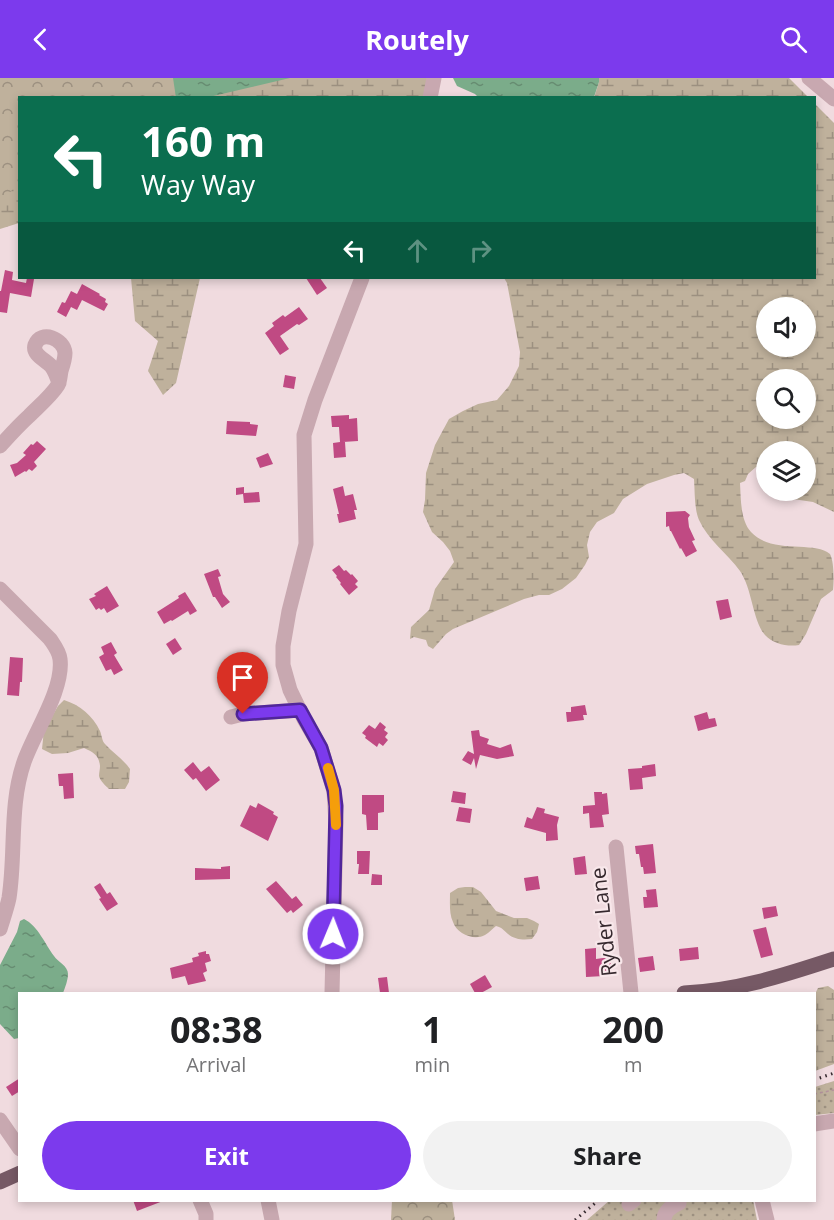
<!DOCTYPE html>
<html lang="en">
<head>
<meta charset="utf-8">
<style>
	:root { --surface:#fff; --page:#f2f2f2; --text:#202124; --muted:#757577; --accent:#7c3aed }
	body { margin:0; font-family:"Open Sans",sans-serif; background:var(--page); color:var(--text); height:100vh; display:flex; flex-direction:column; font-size:22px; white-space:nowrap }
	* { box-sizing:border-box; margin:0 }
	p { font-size:20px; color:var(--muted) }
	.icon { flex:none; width:33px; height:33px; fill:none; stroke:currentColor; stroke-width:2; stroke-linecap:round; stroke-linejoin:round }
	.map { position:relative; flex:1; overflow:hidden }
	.details { position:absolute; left:18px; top:914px; width:798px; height:210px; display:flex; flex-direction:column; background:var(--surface); border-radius:0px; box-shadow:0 3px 9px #0003 }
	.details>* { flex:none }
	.top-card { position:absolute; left:18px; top:18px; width:798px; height:183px; border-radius:0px; box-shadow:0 3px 9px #0003; background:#0b6e4f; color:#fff; overflow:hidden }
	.controls { position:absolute; left:756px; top:219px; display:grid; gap:12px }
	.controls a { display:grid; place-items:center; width:60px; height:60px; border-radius:50%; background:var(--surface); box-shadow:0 3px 9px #0003; font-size:30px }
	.pin { position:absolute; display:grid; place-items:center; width:51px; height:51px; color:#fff; margin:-62px -26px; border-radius:50% 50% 50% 0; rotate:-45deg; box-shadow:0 0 6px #0007 }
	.pin .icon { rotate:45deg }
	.me { position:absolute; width:66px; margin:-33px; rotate:1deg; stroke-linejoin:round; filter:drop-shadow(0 0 4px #0008) }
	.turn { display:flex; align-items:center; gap:21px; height:126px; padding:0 24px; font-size:27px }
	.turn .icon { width:78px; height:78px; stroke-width:2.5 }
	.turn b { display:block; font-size:42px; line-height:51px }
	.lanes { display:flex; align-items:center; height:57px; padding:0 24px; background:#0003; justify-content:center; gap:30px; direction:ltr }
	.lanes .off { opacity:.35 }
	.eta { display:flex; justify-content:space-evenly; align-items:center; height:102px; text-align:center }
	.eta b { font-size:36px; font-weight:700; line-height:42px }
	.primary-button { display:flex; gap:12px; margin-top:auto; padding:12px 24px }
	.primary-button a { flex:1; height:69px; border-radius:36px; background:var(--accent); color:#fff; font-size:24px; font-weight:700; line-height:69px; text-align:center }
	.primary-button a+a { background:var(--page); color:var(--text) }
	header { display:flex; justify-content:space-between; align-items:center; height:78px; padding:0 24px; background:var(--accent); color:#fff; font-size:27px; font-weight:700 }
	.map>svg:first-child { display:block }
	.grass { fill:url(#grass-dots) }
	.wetland { fill:url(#wetland-marsh); fill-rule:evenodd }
	.park { fill:url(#park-crowns) }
	.water { fill:url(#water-ripples) }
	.building { fill:#c04a83 }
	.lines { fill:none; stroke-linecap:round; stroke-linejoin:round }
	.path { stroke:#b3929c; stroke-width:1.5; stroke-dasharray:3 3; stroke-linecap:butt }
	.minor { stroke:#c8a8b0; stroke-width:15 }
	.major { stroke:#765965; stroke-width:15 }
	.rail { stroke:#35282d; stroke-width:3; stroke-dasharray:1.5 4.5; stroke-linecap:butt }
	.route-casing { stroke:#51269a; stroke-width:15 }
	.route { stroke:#7c3aed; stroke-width:10 }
	.slow { stroke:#f59e0b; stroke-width:10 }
	.labels { text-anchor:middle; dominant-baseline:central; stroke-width:4.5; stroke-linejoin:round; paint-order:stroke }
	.street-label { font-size:21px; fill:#35282d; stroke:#f8e7ea }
</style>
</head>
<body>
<header><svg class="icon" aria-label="back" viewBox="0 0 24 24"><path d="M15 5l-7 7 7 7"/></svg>Routely<svg class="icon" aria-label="search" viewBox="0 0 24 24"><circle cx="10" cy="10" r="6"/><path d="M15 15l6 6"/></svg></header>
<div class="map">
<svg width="834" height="1142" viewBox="0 0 834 1142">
	<defs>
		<pattern id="grass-dots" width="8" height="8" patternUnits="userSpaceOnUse" patternTransform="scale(1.5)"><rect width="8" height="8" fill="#bfb19c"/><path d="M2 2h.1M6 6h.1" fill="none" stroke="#9c9080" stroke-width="1.8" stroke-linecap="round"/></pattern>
		<pattern id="wetland-marsh" width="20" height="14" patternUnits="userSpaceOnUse" patternTransform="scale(1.5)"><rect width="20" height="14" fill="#bfb19c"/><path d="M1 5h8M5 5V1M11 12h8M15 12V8" fill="none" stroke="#9c9080"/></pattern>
		<pattern id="park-crowns" width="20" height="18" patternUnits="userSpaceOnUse" patternTransform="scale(1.5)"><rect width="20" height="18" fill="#bfb19c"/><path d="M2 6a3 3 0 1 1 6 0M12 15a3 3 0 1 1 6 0" fill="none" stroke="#9c9080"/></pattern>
		<pattern id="water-ripples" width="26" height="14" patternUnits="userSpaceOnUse" patternTransform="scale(1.5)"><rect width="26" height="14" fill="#7bac8a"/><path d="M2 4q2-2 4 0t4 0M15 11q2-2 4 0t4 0" fill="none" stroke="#668c71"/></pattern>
	</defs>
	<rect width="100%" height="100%" fill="#f0dbdf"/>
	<g class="grass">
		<path d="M834,1003V1035L815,1037V1009Z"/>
		<path d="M610,1122H753L757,1142H587Z"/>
	</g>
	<g class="wetland">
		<path d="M0,0H429L425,20H20L19,145L0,151Z"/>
		<path d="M599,0H789L808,19L594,20L599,4Z"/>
		<path d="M815,26L834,45V434L813,424L793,421L781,413L806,412V374H766V391L756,389L748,396L745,403L740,405C741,420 740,442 751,454C772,477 814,462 830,476C834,483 834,502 833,512L821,521L806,556L799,567C788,569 773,566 765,557C753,544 752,510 740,493C728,476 708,462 699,442C694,430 695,414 694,401L684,395L674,397L647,406L623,421L614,435L597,444L590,454L587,467L589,479L585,487L576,500L562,511L549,517H539L524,521L453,551L446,556L433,571L428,568L426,562L414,559L410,561L411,549L429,532L435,511L454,484L450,473L443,464L432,454L423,434L425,422L426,395L435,367L449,341L463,333L478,326L497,322L509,308L519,288L520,274L507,205L504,200H814ZM766,230H806V268H766ZM766,302H806V340H766Z"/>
		<path d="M131,200H200L176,305L163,317L148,293L158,263L135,243Z"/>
		<path d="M64,622C80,627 93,638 100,653C102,658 102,663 105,666C113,675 123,681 130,691L129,704L125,711H109C106,708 100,703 99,698C99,695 100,691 100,688C99,677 93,674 84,670L68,675L52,676L42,671L44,652L58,628Z"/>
		<path d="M465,809H473L481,814L496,833L514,840H527L534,843L539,846L537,854L532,861C524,862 515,862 508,856C503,852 503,850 496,848C493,850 489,855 485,857C474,863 457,856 453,844C449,836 450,824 450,815L458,810Z"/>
		<path d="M828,908L834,912V986L815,993V916L818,910Z"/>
	</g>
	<g class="park">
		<path d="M0,0H193L189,19L20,20L19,102C15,105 15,108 12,112C8,117 3,117 0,124Z"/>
		<path d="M392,1122H452L455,1142H391Z"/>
	</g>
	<g class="water">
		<path d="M173,0H290L209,19L176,20Z"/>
		<path d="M453,0H599V4L594,19L479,20L475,16L457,8Z"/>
		<path d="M24,841C38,848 45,866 54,878C58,884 68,888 68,896C68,902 65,910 63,915H20L19,960L14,961L0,946V887L17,854L20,843Z"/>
	</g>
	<g class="building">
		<path d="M5,192L13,194L12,202L26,205L27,200L34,201L31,219L10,215L7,235L0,234V213H1Z"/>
		<path d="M306,200H320L327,210L317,217Z"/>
		<path d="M82,206L100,216L99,217L106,221L105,224L108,226L104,233L82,222L77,232L71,229L66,239L57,234L62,224L65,225L71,213L77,216Z"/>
		<path d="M299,229L308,241L299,247L297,246L280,258L289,271L280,277L265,255L274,248L272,245L283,237L285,239Z"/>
		<path d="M285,297L296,299L294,311L283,309Z"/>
		<path d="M349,337V341L357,340L358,363L343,364H345L346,379L334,380L333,365L340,364L339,349H332L331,338Z"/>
		<path d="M227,343L250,344V346L258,347L256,358L226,356Z"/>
		<path d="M37,363L46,371L34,384L37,388L32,393L29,391L26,394L25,393L15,399L10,387L17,385L26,377L23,375L31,366L33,367Z"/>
		<path d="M268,375L273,386L260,390L256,380Z"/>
		<path d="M343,408L345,418L353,416L357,432H354L356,441L339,445L337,436H339L333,411Z"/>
		<path d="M244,409V415L259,414L260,424L244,425L243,416L236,417V410Z"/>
		<path d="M685,433L690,437L688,440L689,449L695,462L692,463L697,473L686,479L681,470L680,471L671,453H670L669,448L666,449V434Z"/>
		<path d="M339,487L344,493L346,492L351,497L352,496L358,503L355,506L358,509L349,517L340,506L341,505L336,499L337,498L332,492Z"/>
		<path d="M218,491L221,498L218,499L223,516L230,524L222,530L215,519H213L204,496Z"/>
		<path d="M107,508L119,528L107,535L104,530L101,532L99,530L96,532L89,521L96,518L94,516Z"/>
		<path d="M185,514L197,533L190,537L188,533L172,543L171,542L164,546L157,534L179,520L178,518Z"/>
		<path d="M728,521L732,539L720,542L716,523Z"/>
		<path d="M175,560L182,571L173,577L166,566Z"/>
		<path d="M111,564L117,575L114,577L123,592L114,597L111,591L106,593L99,579L104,576L101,569Z"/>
		<path d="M10,579L23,580L22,604H20L19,618L7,617Z"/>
		<path d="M585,627L587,637H583L584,642L567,644L566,634H571V629Z"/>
		<path d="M707,634L709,641L715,640L717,648L698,653L694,638Z"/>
		<path d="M380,644L386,649L384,652L388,655L385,659L388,662L383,668L379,665L377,669L365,660L366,658L362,655L369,647L375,651Z"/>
		<path d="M479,652L480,658L489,661L487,666L500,670L511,666L514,678L497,681L480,677L476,691L474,680L471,687L462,682L468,673L474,676L471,653Z"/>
		<path d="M193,684L201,694L209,688L220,702L206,713L196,700L193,702L184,692Z"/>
		<path d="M655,686L656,698L642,700L643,711L630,712L628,691L642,690V688Z"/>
		<path d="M73,695L74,720L64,721L63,708H59L58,696Z"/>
		<path d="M453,713L466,715L465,726L451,724Z"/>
		<path d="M594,714H602V716L607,715L609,736L602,737L604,749L590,750L589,735L583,736V728L595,727Z"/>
		<path d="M362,717H384V734L378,735V752H367L366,737L362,736Z"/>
		<path d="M258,725L274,734L273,736L278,739L268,763L240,748L250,727L256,730Z"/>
		<path d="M459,729L472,731L470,745L456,743Z"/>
		<path d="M537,729L545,731L544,735L559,739L557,747L558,762L546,763V755L524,749L527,739L532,741Z"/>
		<path d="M653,766L656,795L644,796L643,789H641L639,776H636L635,768Z"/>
		<path d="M357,773H370L369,796H358L359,786H357Z"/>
		<path d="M585,778L587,796L575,797L573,780Z"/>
		<path d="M230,788V801L195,802V790L221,791V789Z"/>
		<path d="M372,796L382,797V807H371Z"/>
		<path d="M538,798L540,811L526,813L524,800Z"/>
		<path d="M276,803L292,821L296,818L303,827L293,835L291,832L287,835L266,811Z"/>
		<path d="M100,805L107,816L110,814L118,826L107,833L99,821L101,820L94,809Z"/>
		<path d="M656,811L658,829L644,830L643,819H647L646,812Z"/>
		<path d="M776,828L778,838L764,841L762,830Z"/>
		<path d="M766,849L773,877L761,880L753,852Z"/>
		<path d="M698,869L699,881L680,883L679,871Z"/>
		<path d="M596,870V881L610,879L612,894L603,895L604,898L586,899L585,871Z"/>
		<path d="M206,873V876H209L211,883L205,885L207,893L203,895L206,903L188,907L185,898L172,901L170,890L193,884L192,880L199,878L198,875Z"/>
		<path d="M653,878L655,892L640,894L638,880Z"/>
		<path d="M485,897L492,909L481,915H475L470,906Z"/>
		<path d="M387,899L389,915H380L378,900Z"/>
		<path d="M20,1000V1013L12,1018L6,1009Z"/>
		<path d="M133,1122H163V1123L137,1133Z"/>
	</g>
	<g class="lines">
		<path class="path" d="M814,1016L834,1012"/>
		<g class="minor">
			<path d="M809,0L834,21"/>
			<path d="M430,20L434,0"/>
			<path d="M0,368C10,357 19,347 29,338C39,328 51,318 58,307C60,303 60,298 61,293C63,287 65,281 65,275C64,261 41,251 35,267C32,277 46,282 51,288C55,293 57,299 59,305"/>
			<path d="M0,511L50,561C54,567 59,573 60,581C64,611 34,655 24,684C9,727 16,775 9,820C7,830 3,841 0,851"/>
			<path d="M231,639L243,636L300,632"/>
			<path d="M616,769L631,915"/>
			<path d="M332,915L336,745L334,713L321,670L304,641L290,612L283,587V568L289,533L306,466L304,357L315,322L362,200"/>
			<path d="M0,1042L20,1071"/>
			<path d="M814,1046L834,1043"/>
			<path d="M200,1122L206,1136V1142"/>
			<path d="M268,1122L272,1142"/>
			<path d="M762,1122L767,1142"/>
			<path d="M629,1126L634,1122"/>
			<path d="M664,1142C664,1133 672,1128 679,1125V1122"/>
		</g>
		<g class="major">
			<path d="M684,915C737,913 785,897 834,881"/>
			<path d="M0,1104L20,1095"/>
		</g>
		<g class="rail">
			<path d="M814,1002L834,995"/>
			<path d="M575,1142L599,1122"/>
		</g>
	</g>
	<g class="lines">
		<defs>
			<path id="route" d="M243,636L300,632L321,670L334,712L336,728L333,856"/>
		</defs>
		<use href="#route" class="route-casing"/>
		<use href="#route" class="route"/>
		<path class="slow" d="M328,690L334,712L336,747"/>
	</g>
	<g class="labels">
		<g class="street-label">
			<text transform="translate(603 844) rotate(-96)">Ryder Lane</text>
		</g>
	</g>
</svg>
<div class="controls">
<a><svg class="icon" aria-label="sound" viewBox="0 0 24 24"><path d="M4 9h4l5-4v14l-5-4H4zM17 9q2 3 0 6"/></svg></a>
<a><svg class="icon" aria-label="search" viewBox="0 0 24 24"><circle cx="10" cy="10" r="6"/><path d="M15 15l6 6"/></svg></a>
<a><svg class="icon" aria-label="layers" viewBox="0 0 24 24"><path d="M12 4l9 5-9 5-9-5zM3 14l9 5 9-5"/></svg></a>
</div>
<div class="pin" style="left:243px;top:636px;background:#d93025"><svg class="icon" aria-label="arrive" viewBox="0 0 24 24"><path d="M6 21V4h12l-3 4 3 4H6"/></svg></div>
<svg class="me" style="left:333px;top:856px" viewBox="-20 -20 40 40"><circle r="17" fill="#7c3aed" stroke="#fff" stroke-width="3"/><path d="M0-11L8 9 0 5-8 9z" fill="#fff"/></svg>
<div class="top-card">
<div class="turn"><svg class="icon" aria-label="left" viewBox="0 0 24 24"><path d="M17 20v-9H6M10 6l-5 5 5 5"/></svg><div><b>160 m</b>Way Way</div></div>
<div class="lanes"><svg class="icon" aria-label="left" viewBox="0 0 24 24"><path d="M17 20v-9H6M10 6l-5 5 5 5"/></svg><svg class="icon off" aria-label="ahead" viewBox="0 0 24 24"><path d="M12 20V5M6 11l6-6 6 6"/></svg><svg class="icon off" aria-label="right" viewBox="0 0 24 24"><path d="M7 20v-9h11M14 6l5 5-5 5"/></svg></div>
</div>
<section class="details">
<div class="eta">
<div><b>08:38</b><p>Arrival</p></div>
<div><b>1</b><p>min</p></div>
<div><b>200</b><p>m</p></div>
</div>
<div class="primary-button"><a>Exit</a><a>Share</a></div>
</section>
</div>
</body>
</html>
